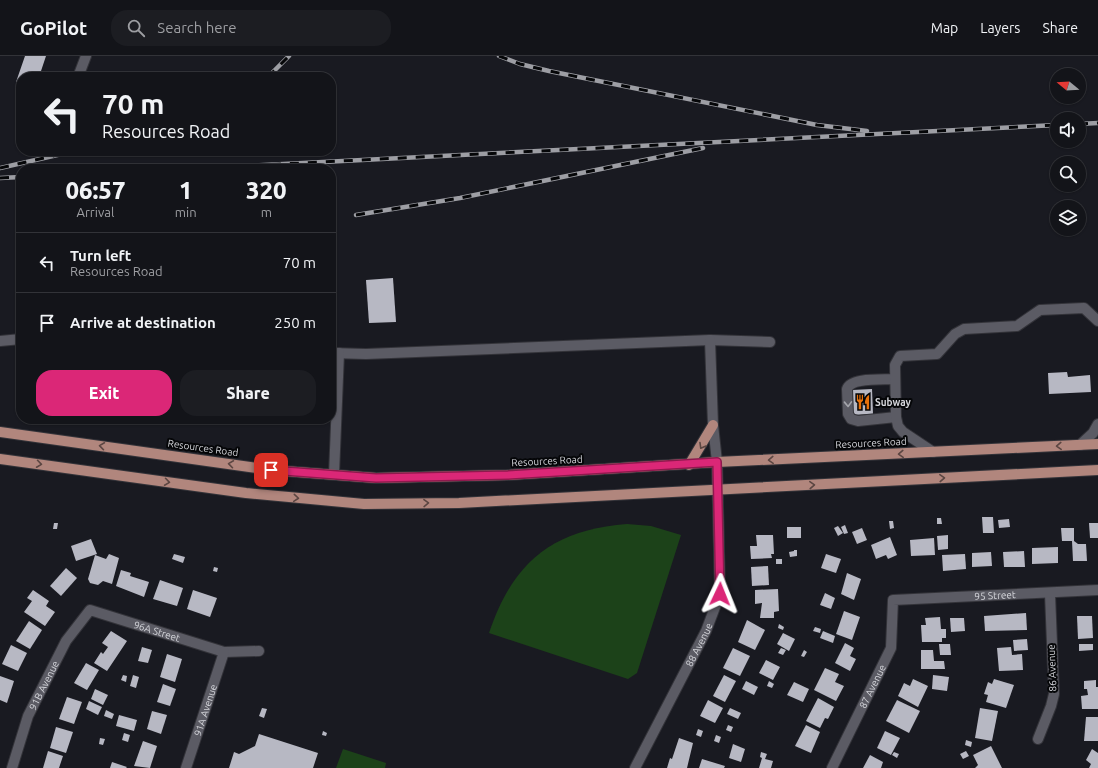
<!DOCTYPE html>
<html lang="en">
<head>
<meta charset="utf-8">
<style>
	:root { --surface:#131419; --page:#1c1d22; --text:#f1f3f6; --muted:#9d9ea2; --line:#323338; --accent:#db2777 }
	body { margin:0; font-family:Ubuntu,sans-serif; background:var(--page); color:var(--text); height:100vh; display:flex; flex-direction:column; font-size:15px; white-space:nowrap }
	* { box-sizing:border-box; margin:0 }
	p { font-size:13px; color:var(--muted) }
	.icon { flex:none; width:22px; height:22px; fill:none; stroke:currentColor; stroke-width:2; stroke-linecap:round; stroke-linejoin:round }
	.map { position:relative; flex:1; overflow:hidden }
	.side { position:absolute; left:16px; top:108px; width:320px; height:260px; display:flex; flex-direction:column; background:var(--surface); border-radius:16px; box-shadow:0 1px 3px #0004,0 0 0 1px var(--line) }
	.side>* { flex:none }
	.top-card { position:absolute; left:16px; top:16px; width:320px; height:84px; border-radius:16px; box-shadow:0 1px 3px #0004,0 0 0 1px var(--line); background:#131419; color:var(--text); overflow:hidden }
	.needle { width:26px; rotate:288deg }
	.controls { position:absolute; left:1050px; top:12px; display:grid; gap:8px }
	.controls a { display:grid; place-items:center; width:36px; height:36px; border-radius:50%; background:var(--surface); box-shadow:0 1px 3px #0004,0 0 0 1px var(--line); font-size:20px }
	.pin { position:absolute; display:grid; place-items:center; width:34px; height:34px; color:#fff; margin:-17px; border-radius:8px; box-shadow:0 2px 6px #0006 }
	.me { position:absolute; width:44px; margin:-22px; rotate:2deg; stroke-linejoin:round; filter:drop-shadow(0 0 3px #0008) }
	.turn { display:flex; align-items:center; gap:14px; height:84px; padding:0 20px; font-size:18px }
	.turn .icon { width:52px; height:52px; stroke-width:2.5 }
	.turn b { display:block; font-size:28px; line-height:34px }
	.eta { display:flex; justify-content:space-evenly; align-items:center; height:68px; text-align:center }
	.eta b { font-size:24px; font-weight:800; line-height:28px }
	.cta { display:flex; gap:8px; margin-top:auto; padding:8px 20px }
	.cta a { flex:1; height:46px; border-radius:16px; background:var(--accent); color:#fff; font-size:16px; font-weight:800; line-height:46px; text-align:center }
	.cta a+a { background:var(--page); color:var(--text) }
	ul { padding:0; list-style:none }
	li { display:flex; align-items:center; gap:12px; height:60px; padding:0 20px; border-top:1px solid var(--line) }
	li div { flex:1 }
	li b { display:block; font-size:15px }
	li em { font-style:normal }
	header { display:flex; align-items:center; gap:24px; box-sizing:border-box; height:56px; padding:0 20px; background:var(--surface); border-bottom:1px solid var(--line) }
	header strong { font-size:19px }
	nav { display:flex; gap:22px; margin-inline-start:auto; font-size:14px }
	.search { width:280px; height:36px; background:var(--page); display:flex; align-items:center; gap:10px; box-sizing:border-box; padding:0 14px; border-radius:16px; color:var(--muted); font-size:15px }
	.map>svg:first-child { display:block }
	.green { fill:#1c4219 }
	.building { fill:#b7b8c3 }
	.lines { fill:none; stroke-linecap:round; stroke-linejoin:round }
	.minor-casing { stroke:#333339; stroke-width:12 }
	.major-casing { stroke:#333339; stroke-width:12 }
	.minor { stroke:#5b5b64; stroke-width:10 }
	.major { stroke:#b1867d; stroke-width:10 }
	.rail-casing { stroke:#9d9ea4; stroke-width:4.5 }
	.rail { stroke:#050608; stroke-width:3; stroke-dasharray:9; stroke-linecap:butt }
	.oneway { stroke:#a4a5ab }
	.oneway2 { stroke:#5b4642 }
	.route-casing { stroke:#8e194d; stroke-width:10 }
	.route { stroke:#db2777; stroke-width:7 }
	.labels { text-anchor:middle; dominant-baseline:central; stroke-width:4; stroke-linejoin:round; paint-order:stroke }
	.poi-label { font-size:10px; font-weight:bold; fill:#d5d6db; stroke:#050608; text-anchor:start }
	.street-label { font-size:10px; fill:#d5d6db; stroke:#050608 }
</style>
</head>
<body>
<header>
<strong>GoPilot</strong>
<div class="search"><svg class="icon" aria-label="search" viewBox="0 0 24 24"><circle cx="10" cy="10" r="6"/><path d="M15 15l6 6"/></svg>Search here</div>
<nav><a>Map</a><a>Layers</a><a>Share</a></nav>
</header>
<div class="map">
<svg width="1098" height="712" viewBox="0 0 1098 712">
	<rect width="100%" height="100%" fill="#191a21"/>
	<g class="green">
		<path d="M627,468L651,470L681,479L637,617L628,623L489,577C513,506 552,474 627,468Z"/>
		<path d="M343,693L386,707L385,712H336Z"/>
	</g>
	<g class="building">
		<path d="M25,0H46L39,21H21V27L16,26Z"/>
		<path d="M302,15L303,21H291V16Z"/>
		<path d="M232,95H319V96L232,101Z"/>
		<path d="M393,222L396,266L369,267L366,224Z"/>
		<path d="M1067,316L1068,321L1090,319L1091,336L1049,338L1048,317Z"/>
		<path d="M872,333L873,358L853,359L852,334Z"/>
		<path d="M982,461H993L994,477H983Z"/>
		<path d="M937,462H941L942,468H937Z"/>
		<path d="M1009,463L1010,471L999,472L998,464Z"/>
		<path d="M889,465H893L894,472L890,473Z"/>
		<path d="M54,467H58L57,473H53Z"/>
		<path d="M1089,467H1098V482H1090Z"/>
		<path d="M845,469L848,477L844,478L841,471Z"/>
		<path d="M838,470L843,477L838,480L834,472Z"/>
		<rect x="787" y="471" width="14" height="11"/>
		<path d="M862,472L867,484L857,488L852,476Z"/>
		<path d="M1061,472H1074V485L1078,488H1086L1087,505H1073L1072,485H1062Z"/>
		<path d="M756,479H773L774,498H771L772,502L751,503L750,490H757Z"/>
		<path d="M948,479V493L938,494L937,480Z"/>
		<path d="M890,481L897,499L888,503L886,499L876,503L871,489Z"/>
		<path d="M934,482L935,499L911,500L910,484Z"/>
		<path d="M91,483L97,498L76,505L71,490Z"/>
		<path d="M1058,491V507L1032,508V492Z"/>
		<path d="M794,494H797V500L790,501L789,496L794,495Z"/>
		<path d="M1024,495L1025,511H1004L1003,496Z"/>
		<path d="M991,496L992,510L972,511V497Z"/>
		<path d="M109,498L119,502L112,528L103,525L98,529L90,527L88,523L95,499L106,503Z"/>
		<path d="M174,498L185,501L183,507L172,503Z"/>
		<path d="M826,498L841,503L836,517L821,512Z"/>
		<path d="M965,498L966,513L943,515L942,499Z"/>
		<rect x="776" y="503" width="6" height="5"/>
		<path d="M768,510L769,529L752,530L751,511Z"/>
		<path d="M214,511L218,512L217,516L213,515Z"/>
		<path d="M66,512L77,522L61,540L50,530Z"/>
		<path d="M121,514L131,517L130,520L149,526L144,541L116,530Z"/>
		<path d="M847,517L861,523L854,544L841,538Z"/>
		<path d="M160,524L183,532L177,550L153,543Z"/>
		<path d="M778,533L779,555L774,556V562H760L762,547L755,548V534Z"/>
		<path d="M33,534L49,545L46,550L55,556L45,570L24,556L32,545L27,542Z"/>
		<path d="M193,534L217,542L210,561L187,553Z"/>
		<path d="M825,537L835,542L831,553L820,549Z"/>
		<path d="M844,555L860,561L852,584L836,578Z"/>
		<path d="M1026,557L1027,574L985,575L984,560Z"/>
		<path d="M1077,560H1092L1093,582L1078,583Z"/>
		<path d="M940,561L941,573H946V582H942V586H922L921,569H926L925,562Z"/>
		<path d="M950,562H964L965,575L951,576Z"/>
		<path d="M747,564L765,574L755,594L738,586Z"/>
		<path d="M29,565L42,574L30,593L16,585Z"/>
		<path d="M779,568L784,571L783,574L778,572Z"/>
		<path d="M815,571L821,573L820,577L813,575Z"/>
		<path d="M111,575L127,585L107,615L94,607L101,596L103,598L108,591L102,587Z"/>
		<path d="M823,575L835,580L833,587L820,582Z"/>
		<path d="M783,577L795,583L789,595L777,588Z"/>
		<path d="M1027,583L1028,594L1014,595L1013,584Z"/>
		<path d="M845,587L854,592L850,600L856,603L850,615L835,607Z"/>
		<path d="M939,588H950L951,599H940Z"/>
		<path d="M1079,588H1093V594L1079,595Z"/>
		<path d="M11,589L27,597L18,615L2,608Z"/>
		<path d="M142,591L152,594L148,607L138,605Z"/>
		<path d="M1011,591L1012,599L1022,598L1023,614L999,615L997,592Z"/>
		<path d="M733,592L750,600L740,620L723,612Z"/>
		<path d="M781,592L786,594L783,599L778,597Z"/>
		<path d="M804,594L807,596L804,601L801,600Z"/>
		<path d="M921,594H933L934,605H944L945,613H921Z"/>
		<path d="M167,598L182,603L175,626L160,621Z"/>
		<path d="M766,604L780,611L773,624L759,617Z"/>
		<path d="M86,607L99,614L87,634L74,627Z"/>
		<path d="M825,612L839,618L835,626L844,630L836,645L814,634Z"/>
		<path d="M123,619L127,620L126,626L121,624Z"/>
		<path d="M133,619L139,621L136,632L130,630Z"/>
		<path d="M724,619L736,625L725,646L713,640Z"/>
		<path d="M933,619L949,621L947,635L932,633Z"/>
		<path d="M0,620L14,625L7,647L0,644Z"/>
		<path d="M913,623L928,630L918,651L898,640L904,627L910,630Z"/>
		<path d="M994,623L1014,629L1006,652L986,646L988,639L984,638L988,626L992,628Z"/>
		<path d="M1096,624V631H1098V653H1082L1081,640L1088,639L1087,633H1084V625Z"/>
		<path d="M746,625L758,631L754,639L742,633Z"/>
		<path d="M769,625L774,628L772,632L767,630Z"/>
		<path d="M794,626L809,633L803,646L787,639Z"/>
		<path d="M163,628L176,633L170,650L157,646Z"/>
		<path d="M95,633L108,639L103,649L91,643Z"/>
		<path d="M67,641L82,646L74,668L59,663Z"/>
		<path d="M818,642L834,651L828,663L825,662L820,672L806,665Z"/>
		<path d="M708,644L723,652L715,667L700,660Z"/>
		<path d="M897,644L920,655L909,677L886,665Z"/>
		<path d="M89,645L102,651L98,659L86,653Z"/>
		<path d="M262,652L267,653L264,662L259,660Z"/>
		<path d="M730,652L741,657L738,663L727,658Z"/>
		<path d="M980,652L998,655L992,685L975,682Z"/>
		<path d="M106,654L114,658L112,663L104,660Z"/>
		<path d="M152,655L167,659L161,678L147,673Z"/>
		<path d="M119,659L137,664L134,675L116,670Z"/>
		<path d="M1086,661H1098V685H1084Z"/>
		<path d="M728,669L733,671L731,676L726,674Z"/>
		<path d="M806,669L820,676L811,697L795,690Z"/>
		<path d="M56,671L73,676L66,697L50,692Z"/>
		<path d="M698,673L703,675L701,681L696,679Z"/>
		<path d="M323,675L327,677L326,680L322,679Z"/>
		<path d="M885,675L900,682L891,699L877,692Z"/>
		<path d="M124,677L130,679L128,686L122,684Z"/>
		<path d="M259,678L318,697L313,712H229L234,696L239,698L255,690Z"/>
		<path d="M716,679L721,681L719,687L714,685Z"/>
		<path d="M100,682L105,683L103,689L99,688Z"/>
		<path d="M679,682L693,687L687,712H667L670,702L672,703Z"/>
		<path d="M966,684L972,686L971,691L965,689Z"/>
		<path d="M143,685L157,690L150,712L134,710Z"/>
		<path d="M733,688L745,693L741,706L729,702Z"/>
		<path d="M991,690L1002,712H975L978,709L973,699Z"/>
		<path d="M1092,693L1098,697V712H1089L1091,708L1086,704Z"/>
		<path d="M48,695L63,700L59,712H43Z"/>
		<path d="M966,695L969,700L963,703L960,698Z"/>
		<path d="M761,696L767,698L765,703L773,705L771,712H759L762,702L760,701Z"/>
		<path d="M894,696L899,698L897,702L892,699Z"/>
		<path d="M870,699L883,706L881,712H863Z"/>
		<path d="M702,703L725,710L724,712H699Z"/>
		<path d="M112,706L127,711L126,712H110Z"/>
	</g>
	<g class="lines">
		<defs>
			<g id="minor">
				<path d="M78,21L86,0"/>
				<path d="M0,285L21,283"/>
				<path d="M331,297L366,298L710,284L770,286"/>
				<path d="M895,323C883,324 851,321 847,333L848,358L851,363L858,365L896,361"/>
				<path d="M1080,389L1093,377L1098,368"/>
				<path d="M933,396L903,376L898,370L896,361L895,309L900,300L937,298L955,278L964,273L1017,270L1040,254L1084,252L1098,265"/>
				<path d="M334,418L339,297"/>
				<path d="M1038,683L1051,650L1054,638L1050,538"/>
				<path id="s1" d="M12,712L28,660L66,585L90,554L224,596L259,595"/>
				<path id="s2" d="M186,712L224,596"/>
				<path id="s3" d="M635,712L706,575L720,538L717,406L713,369L710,284"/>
				<path id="s4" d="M832,712L891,592L893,544L1098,534"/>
			</g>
			<g id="major">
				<path d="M0,376L271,414L376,422L507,419L717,406L1098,388"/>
				<path d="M0,403L246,437L364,448L459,447L1098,414"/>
				<path d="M689,409L713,369"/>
			</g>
		</defs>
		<use href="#minor" class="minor-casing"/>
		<use href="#major" class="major-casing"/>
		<use href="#minor" class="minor"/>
		<use href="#major" class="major"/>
		<defs>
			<g id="rail">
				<path d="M499,0L520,8L549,15L817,69L867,75"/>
				<path d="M268,21L289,0"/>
				<path d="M1079,68L1098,67"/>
				<path d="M0,112L75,95"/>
				<path d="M182,113L1057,69"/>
				<path d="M0,122L21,121"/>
				<path d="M356,159L460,142L703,92"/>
			</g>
		</defs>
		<use href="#rail" class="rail-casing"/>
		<use href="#rail" class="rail"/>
	</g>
	<defs><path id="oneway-chevron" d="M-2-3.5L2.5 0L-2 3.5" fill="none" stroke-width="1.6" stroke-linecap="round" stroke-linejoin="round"/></defs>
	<use class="oneway" href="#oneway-chevron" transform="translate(848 348) rotate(88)"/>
	<g class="oneway2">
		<use href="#oneway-chevron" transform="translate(102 390) rotate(-172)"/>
		<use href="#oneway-chevron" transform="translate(702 390) rotate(120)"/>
		<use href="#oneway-chevron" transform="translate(1059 390) rotate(177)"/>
		<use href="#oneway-chevron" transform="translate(901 398) rotate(177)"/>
		<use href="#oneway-chevron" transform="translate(771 404) rotate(177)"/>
		<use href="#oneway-chevron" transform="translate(39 408) rotate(8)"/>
		<use href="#oneway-chevron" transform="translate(231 408) rotate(-172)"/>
		<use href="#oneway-chevron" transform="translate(942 422) rotate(-3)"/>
		<use href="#oneway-chevron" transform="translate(167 426) rotate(8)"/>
		<use href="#oneway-chevron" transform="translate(812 429) rotate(-3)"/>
		<use href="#oneway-chevron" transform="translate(296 442) rotate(5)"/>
		<use href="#oneway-chevron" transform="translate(426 447) rotate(-1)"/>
	</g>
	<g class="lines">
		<defs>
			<path id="route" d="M271,414L376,422L508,419L717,406L720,538"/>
		</defs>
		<use href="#route" class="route-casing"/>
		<use href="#route" class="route"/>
	</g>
	<defs>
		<symbol id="restaurant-bare" viewBox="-9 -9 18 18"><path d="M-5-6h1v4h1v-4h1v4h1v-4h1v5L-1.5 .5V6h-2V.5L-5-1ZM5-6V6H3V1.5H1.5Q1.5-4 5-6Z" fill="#e8710a" stroke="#050608" stroke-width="2.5" paint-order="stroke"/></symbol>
	</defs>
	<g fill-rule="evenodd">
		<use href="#restaurant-bare" x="852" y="335" width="22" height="22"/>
	</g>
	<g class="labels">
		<g class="poi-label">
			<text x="875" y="346">Subway</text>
		</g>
		<g class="street-label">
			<text transform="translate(871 387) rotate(-3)">Resources Road</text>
			<text transform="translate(203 392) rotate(8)">Resources Road</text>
			<text transform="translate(547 405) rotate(-3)">Resources Road</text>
			<text stroke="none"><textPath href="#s4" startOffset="284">95 Street</textPath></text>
			<text stroke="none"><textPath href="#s1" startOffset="248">96A Street</textPath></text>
			<text stroke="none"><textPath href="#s3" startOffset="139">88 Avenue</textPath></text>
			<text transform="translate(1052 612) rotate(-92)">86 Avenue</text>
			<text stroke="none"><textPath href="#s1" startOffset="89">91B Avenue</textPath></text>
			<text stroke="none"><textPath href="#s4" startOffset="91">87 Avenue</textPath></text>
			<text stroke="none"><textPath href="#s2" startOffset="61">91A Avenue</textPath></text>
		</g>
	</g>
</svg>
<div class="controls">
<a><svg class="needle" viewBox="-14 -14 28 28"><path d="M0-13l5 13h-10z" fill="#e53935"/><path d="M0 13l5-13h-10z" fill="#9d9ea2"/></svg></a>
<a><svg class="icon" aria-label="sound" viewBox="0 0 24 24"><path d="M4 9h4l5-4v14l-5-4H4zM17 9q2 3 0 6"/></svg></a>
<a><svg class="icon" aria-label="search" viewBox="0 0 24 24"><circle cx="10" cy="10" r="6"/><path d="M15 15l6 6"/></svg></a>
<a><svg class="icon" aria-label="layers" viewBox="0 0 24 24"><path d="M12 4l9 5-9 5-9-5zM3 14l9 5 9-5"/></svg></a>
</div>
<div class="pin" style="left:271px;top:414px;background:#d93025"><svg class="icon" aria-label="arrive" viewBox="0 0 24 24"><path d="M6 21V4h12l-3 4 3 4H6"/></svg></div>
<svg class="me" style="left:720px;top:538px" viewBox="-20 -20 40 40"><path d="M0-17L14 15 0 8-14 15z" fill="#db2777" stroke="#fff" stroke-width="4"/></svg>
<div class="top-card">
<div class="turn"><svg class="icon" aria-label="left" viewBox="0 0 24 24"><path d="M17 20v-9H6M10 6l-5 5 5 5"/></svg><div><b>70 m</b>Resources Road</div></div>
</div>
<section class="side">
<div class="eta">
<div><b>06:57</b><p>Arrival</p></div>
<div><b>1</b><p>min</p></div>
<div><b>320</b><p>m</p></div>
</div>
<ul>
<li><svg class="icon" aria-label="left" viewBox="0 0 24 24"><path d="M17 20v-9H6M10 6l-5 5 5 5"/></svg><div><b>Turn left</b><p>Resources Road</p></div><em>70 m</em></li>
<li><svg class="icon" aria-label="arrive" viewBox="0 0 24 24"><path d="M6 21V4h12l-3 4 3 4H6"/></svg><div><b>Arrive at destination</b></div><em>250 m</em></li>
</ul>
<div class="cta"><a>Exit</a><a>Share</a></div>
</section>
</div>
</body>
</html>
